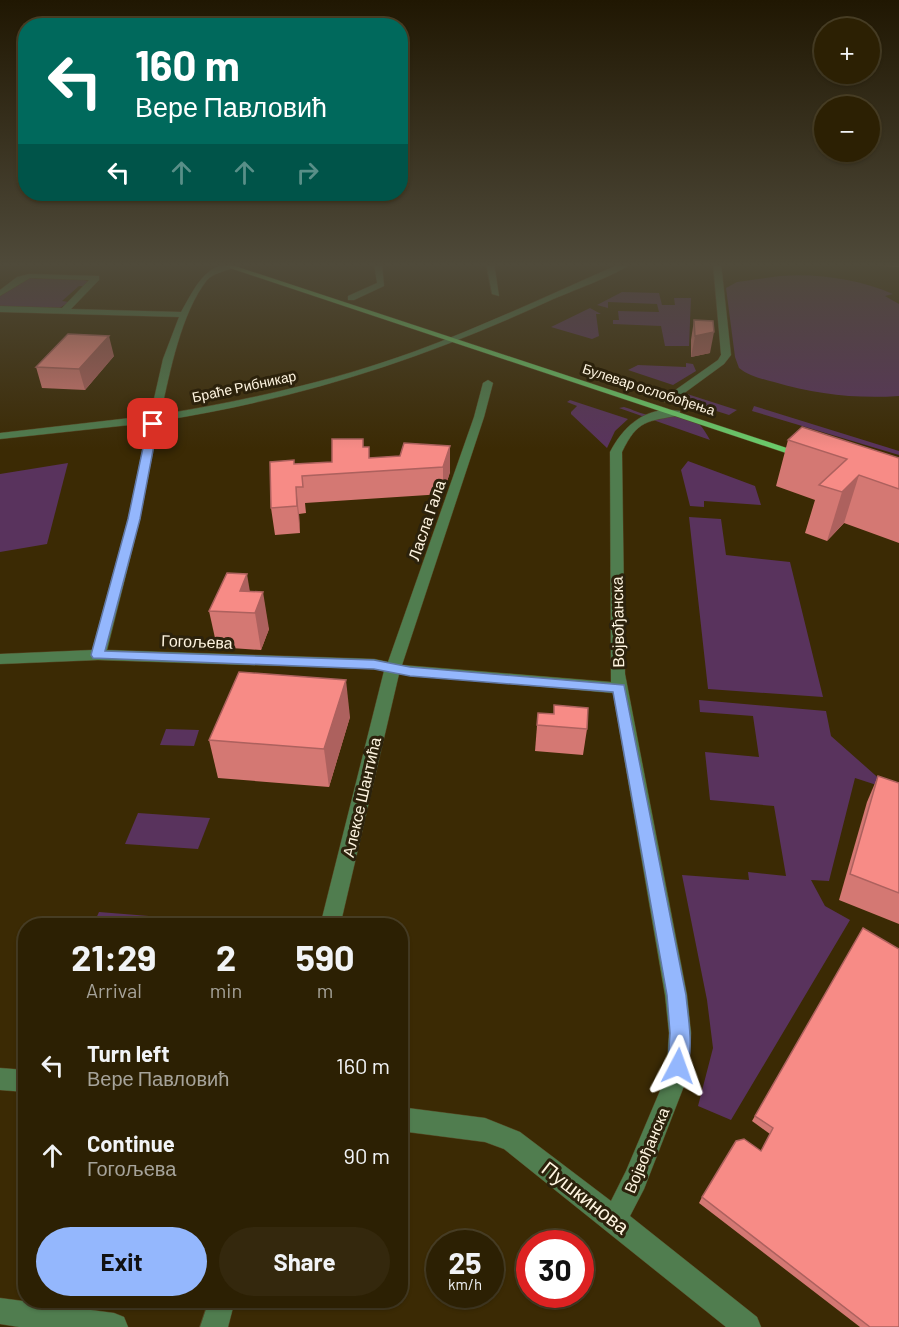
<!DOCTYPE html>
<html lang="en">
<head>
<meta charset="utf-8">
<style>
	:root { --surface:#2c2003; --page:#34280d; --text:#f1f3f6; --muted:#a6a39a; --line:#483e25; --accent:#94b7fd }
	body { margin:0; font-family:Barlow,sans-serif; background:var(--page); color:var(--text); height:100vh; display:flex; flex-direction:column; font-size:22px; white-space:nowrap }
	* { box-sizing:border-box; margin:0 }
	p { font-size:20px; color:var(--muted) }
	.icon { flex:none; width:33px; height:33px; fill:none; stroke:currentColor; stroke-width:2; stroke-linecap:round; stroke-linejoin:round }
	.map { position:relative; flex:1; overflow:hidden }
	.sheet { position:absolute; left:18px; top:918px; width:390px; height:390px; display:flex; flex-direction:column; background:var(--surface); border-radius:24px; box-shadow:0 2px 4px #0004,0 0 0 2px var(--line) }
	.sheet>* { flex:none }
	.banner { position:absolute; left:18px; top:18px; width:390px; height:183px; border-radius:24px; box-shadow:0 2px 4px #0004,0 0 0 2px var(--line); background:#00695c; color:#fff; overflow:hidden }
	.controls { position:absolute; left:814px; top:18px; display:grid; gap:12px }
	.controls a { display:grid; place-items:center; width:66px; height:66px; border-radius:50%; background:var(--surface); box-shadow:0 2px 4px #0004,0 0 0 2px var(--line); font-size:30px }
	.speed { position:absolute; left:426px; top:1230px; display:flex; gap:12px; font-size:30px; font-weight:700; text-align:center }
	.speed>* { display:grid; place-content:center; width:78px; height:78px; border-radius:50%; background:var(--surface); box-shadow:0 2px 4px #0004,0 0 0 2px var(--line); line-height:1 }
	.speed small { font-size:15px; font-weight:400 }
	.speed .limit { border:9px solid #d22; background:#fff; color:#111 }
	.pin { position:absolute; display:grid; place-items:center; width:51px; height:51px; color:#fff; margin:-26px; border-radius:12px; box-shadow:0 3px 9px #0006 }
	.me { position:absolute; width:66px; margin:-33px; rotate:4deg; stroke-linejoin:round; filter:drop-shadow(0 0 4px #0008) }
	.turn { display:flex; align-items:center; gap:21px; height:126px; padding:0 18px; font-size:27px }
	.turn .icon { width:78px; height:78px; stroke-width:2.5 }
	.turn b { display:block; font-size:42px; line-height:51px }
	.lanes { display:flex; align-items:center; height:57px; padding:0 18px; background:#0003; justify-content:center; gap:30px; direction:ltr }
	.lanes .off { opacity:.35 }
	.eta { display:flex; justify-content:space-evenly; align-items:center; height:102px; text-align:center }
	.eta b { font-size:36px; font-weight:700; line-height:42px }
	.action { display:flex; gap:12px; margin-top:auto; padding:12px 18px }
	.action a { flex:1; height:69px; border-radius:36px; background:var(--accent); color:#111; font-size:24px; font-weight:700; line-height:69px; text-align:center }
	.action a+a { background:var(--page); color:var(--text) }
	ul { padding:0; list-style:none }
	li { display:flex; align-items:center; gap:18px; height:90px; padding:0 18px }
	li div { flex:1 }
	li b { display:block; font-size:22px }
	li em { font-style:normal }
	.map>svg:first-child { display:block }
	.green { fill:#59335d }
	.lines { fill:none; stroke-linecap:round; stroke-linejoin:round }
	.minor-casing { stroke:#564623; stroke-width:1 }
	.major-casing { stroke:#564623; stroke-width:1 }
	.minor { fill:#507d4f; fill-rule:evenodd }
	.major { fill:#6bcc6b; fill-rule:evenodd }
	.wall { fill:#d47873 }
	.shaded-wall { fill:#ad615e }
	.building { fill:#f78b86; stroke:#ad615e; stroke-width:1.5 }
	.route { fill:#94b7fd; stroke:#6077a4; stroke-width:1.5 }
	.labels { text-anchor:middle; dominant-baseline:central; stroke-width:6; stroke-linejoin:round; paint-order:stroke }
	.far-street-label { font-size:14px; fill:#fef4e0; stroke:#2c220c }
	.street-label { font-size:16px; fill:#fef4e0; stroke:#2c220c }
	.near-street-label { font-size:20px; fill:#fef4e0; stroke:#2c220c }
</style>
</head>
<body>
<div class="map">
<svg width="899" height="1327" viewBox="0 0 899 1327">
	<rect width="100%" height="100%" fill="#3b2a04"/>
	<g class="green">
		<path d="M780,276C818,273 858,279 893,294L885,296L899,304V396C855,399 815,394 774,382C762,379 749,376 739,368L735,357L726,288L737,282Z"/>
		<path d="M36,277L34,279H82L89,282L85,286H79L62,301L69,302L58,309L0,307V296L24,279Z"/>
		<path d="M622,292L659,293L662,305H675L674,298H691L689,346H665L661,326L613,324V320H619L618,311L659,312L657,304L608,302V308L597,305Z"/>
		<path d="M590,308L601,314H596L599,336L592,339L551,327Z"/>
		<path d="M686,363L693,364L696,371L673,385L628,370L638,365L686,367Z"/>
		<path d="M684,393L737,410L729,415L685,401L681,399Z"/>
		<path d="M570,400L628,419L615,431L607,448L571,414V412L577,406L567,402Z"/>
		<path d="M754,406L899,451V455L752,411Z"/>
		<path d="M624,407C632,409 642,415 651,415C682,416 693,408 710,440L619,408Z"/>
		<path d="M688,461L755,486L761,505L704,501V507L690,506L681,470Z"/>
		<path d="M68,463L47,544L0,552V474Z"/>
		<path d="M689,517L721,519L726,555L790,562L823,697L708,689Z"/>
		<path d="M699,700L826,711L831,736L892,790L855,778L829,881L811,880L825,906L850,920L731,1120L698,1106L713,1048L707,1000L682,875L749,880L748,872L786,876L774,806L710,800L705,752L759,757L753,716L700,712Z"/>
		<path d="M166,729L199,730L194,746L160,745Z"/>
		<path d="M138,813L210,818L198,849L125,844Z"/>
		<path d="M99,912L149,916L145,925H93Z"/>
	</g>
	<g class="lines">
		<defs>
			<g id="minor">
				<path d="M374,263H382L384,286L354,300H348V296L377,283Z"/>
				<path d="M486,263H494L499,296L492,294Z"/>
				<path d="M622,263H632C615,276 571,291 549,301C421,360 299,399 159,421L140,519L107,650L374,659L388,662L474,417L483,383L488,380L493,383L484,417L402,665L611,682L610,452C624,425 647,405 680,411V415C647,422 638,419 622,452L625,674L687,995L691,1033L689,1066L684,1086L644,1189L630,1216L757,1317L761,1327H726L504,1149L485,1142L400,1131V1107L485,1118L520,1132L611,1201L626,1171L662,1086L667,1066L669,1033L665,995L613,693L399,674L340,926H320L384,671L374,669L98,660L0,664V654L92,650L128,519L148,423L0,439V433L156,415L151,412L163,359L179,317L0,312V306L62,308L89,280L30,278L0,296V290L17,277L29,274L99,276V280L71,309L181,312C193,292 204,263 232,264V268C225,271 212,274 207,280C181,313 170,372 161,412L157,415C244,401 330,382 413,352C484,326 553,293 622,263Z"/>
				<path d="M713,263H721L731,355L724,364L672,402H664V398L718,360L721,355Z"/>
				<path d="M0,1068L26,1070V1092L0,1090Z"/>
				<path d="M0,1298L114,1313L124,1317L128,1327H19L0,1324Z"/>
				<path d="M209,1300H235L228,1327H200Z"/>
			</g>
			<path id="major" d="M215,263H226L811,456L805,459L801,458Z"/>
		</defs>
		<use href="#minor" class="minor-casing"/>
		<use href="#major" class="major-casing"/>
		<use href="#minor" class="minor"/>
		<use href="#major" class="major"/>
	</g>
	<g class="wall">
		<path d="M843,263H899V267L847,264Z"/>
		<path d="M694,320L710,353L691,357V340Z"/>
		<path d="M114,356L85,390L42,388L36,367Z"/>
		<path d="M788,440L899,458V543L844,523L827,541L805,533L815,500L776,486Z"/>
		<path d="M450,446V472L443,494L305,503L306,513L299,514L300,533L275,535L271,508L295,464L332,462L363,447L369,458L400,456Z"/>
		<path d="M250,591L269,629L261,650L217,647L209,611Z"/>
		<path d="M538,713L587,729L583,755L535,751Z"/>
		<path d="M350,717L329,787L218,778L209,740Z"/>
		<path d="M878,776L899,783V924L839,900L867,802Z"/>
		<path d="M863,928L899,1327H860L699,1203L702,1197L761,1151L770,1134L752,1121Z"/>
	</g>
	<g class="shaded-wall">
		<path d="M714,332L710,353L691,357L695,336Z"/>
		<path d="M109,336L114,356L85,390L79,369Z"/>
		<path d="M450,446V472L443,494V467Z"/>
		<path d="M859,475L844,523L827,541L842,492Z"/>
		<path d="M296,487L299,514L300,533L297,506Z"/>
		<path d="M247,574L253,610L240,591Z"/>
		<path d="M263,592L269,629L261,650L255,613Z"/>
		<path d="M346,680L350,717L329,787L324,749Z"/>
	</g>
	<g class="building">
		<path d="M694,320L713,321L714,332L695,336Z"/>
		<path d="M68,334L109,336L79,369L36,367Z"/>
		<path d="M802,427L899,458V489L859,475L842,492L819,485L847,459L788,440Z"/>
		<path d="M332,439H363V447H369V458L400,456L404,443L450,446L443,467L302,476L303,487H296L297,506L271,508L270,462L294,460V464L332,462Z"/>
		<path d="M227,573L247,574L240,591L263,592L255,613L209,611Z"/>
		<path d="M239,672L346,680L324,749L209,740Z"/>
		<path d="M554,705L588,708L587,729L537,725L538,713L554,714Z"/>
		<path d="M878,776L899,783V893L850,874Z"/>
		<path d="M863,928L899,949V1327H870L702,1197L736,1141L744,1139L761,1151L773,1128L755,1116Z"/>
	</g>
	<linearGradient id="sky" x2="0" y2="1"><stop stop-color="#201702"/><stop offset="0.59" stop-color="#4f4a3a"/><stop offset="1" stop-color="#4f4a3a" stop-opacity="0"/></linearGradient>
	<rect width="899" height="449" fill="url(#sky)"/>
	<path class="route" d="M153,421L158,424L140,519L105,651L374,660L410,667L624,685L686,995C688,1019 695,1050 685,1073L678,1076L671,1073L668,1066L670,1033L667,995L613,692L410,676L374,669L93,658L91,655L128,519L148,424Z"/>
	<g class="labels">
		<g class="far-street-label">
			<text transform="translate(244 386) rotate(-12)">Браће Рибникар</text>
			<text transform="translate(649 389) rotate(18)">Булевар ослобођења</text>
		</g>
		<g class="street-label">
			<text transform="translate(426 520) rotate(-71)">Ласла Гала</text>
			<text transform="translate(617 622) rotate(-91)">Војвођанска</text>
			<text transform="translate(197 641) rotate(2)">Гогољева</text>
			<text transform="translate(361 797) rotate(-77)">Алексе Шантића</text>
			<text transform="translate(646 1150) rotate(-67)">Војвођанска</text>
		</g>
		<g class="near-street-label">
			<text transform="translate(586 1197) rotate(38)">Пушкинова</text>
		</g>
	</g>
</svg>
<div class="controls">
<a>+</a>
<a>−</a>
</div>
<div class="speed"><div>25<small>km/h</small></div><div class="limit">30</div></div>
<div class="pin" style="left:153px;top:424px;background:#d93025"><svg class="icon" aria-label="arrive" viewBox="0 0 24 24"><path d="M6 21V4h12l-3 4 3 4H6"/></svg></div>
<svg class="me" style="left:678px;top:1066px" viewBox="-20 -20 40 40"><path d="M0-17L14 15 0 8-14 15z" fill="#94b7fd" stroke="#fff" stroke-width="4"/></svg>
<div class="banner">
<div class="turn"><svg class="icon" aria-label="left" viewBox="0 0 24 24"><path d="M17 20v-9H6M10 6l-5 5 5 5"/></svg><div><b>160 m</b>Вере Павловић</div></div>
<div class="lanes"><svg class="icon" aria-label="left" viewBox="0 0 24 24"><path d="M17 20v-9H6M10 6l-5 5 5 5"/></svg><svg class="icon off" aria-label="ahead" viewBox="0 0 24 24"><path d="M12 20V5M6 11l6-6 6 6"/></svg><svg class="icon off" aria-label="ahead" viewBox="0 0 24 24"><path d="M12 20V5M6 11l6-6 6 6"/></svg><svg class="icon off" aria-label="right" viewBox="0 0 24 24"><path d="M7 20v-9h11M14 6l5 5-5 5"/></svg></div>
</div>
<section class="sheet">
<div class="eta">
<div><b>21:29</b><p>Arrival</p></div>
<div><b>2</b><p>min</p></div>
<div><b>590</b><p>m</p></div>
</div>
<ul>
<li><svg class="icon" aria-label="left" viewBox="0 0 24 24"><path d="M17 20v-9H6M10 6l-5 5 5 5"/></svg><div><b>Turn left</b><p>Вере Павловић</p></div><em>160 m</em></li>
<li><svg class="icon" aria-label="ahead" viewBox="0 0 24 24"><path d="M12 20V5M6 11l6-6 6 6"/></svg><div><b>Continue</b><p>Гогољева</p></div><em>90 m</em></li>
</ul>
<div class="action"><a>Exit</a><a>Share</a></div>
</section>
</div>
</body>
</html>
